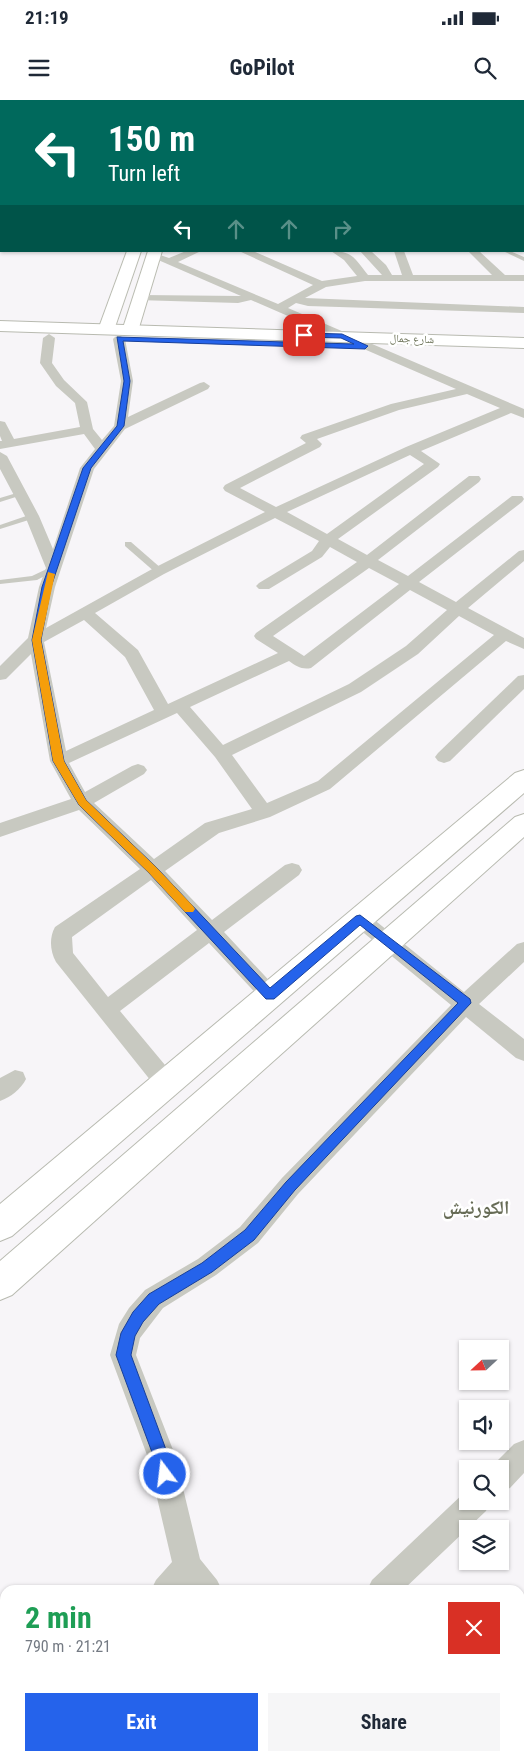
<!DOCTYPE html>
<html lang="en">
<head>
<meta charset="utf-8">
<style>
	:root { --surface:#fff; --page:#f6f6f7; --text:#1f2937; --muted:#747a83; --accent:#2563eb }
	body { margin:0; font-family:"Roboto Condensed","Noto Naskh Arabic",sans-serif; background:var(--page); color:var(--text); height:100vh; display:flex; flex-direction:column; font-size:19px; white-space:nowrap }
	* { box-sizing:border-box; margin:0 }
	p { font-size:16px; color:var(--muted) }
	.icon { flex:none; width:28px; height:28px; fill:none; stroke:currentColor; stroke-width:2; stroke-linecap:round; stroke-linejoin:round }
	.map { position:relative; flex:1; overflow:hidden }
	.drawer { position:absolute; left:0px; top:1485px; width:525px; height:176px; display:flex; flex-direction:column; background:var(--surface); border-radius:15px 15px 0 0; box-shadow:0 1px 4px #0004 }
	.drawer>* { flex:none }
	.banner { position:absolute; left:0px; top:0px; width:525px; height:152px; box-shadow:0 1px 4px #0004; background:#00695c; color:#fff; overflow:hidden }
	.needle { width:32px; rotate:248deg }
	.fabs { position:absolute; left:459px; top:1240px; display:grid; gap:10px }
	.fabs a { display:grid; place-items:center; width:50px; height:50px; border-radius:0px; background:var(--surface); box-shadow:0 1px 4px #0004; font-size:25px }
	.pin { position:absolute; display:grid; place-items:center; width:42px; height:42px; color:#fff; margin:-21px; border-radius:10px; box-shadow:0 2px 8px #0006 }
	.me { position:absolute; width:55px; margin:-28px; rotate:345deg; stroke-linejoin:round; filter:drop-shadow(0 0 4px #0008) }
	.turn { display:flex; align-items:center; gap:18px; height:105px; padding:0 25px; font-size:22px }
	.turn .icon { width:65px; height:65px; stroke-width:2.5 }
	.turn b { display:block; font-size:35px; line-height:42px }
	.lanes { display:flex; align-items:center; height:48px; padding:0 25px; background:#0003; justify-content:center; gap:25px; direction:ltr }
	.lanes .off { opacity:.35 }
	.round { display:grid; place-items:center; flex:none; width:52px; height:52px; border-radius:0px; background:var(--page) }
	.headline { display:flex; align-items:center; justify-content:space-between; height:85px; padding:0 25px }
	h1 { font-size:30px; font-weight:700; line-height:38px; color:#1e9e55 }
	.action { display:flex; gap:10px; margin-top:auto; padding:10px 25px }
	.action a { flex:1; height:58px; border-radius:0px; background:var(--accent); color:#fff; font-size:20px; font-weight:700; line-height:58px; text-align:center }
	.action a+a { background:var(--page); color:var(--text) }
	.status { display:flex; justify-content:space-between; align-items:center; height:35px; padding:0 25px; background:var(--surface); direction:ltr }
	.status svg { height:14px; fill:currentColor }
	header { display:flex; justify-content:space-between; align-items:center; height:65px; padding:0 25px; background:var(--surface); font-size:22px; font-weight:700 }
	.map>svg:first-child { display:block }
	.lines { fill:none; stroke-linecap:round; stroke-linejoin:round }
	.secondary-casing { stroke:#babcb1; stroke-width:2 }
	.primary-casing { stroke:#b8bab0; stroke-width:2 }
	.lane { fill:#c8c9c1; fill-rule:evenodd }
	.street { fill:#c8c9c1; fill-rule:evenodd }
	.secondary { fill:#fff; fill-rule:evenodd }
	.primary { fill:#fff; fill-rule:evenodd }
	.route { fill:#2563eb; stroke:#184099 }
	.slow { fill:#f59e0b }
	.labels { text-anchor:middle; dominant-baseline:central; stroke-width:5; stroke-linejoin:round; paint-order:stroke }
	.far-street-label { font-size:11px; fill:#6e745a; stroke:#fff }
	.district-label { font-size:19px; font-weight:bold; fill:#666b55; stroke:#fff }
</style>
</head>
<body>
<div class="status"><b>21:19</b><svg viewBox="0 0 49 12"><path d="M0 12V9h3v3zM5 12V6h3v6zM10 12V3h3v9zM15 12V0h3v12zM26 1h20v11H26zM47 4h2v5h-2z"/></svg></div>
<header><svg class="icon" aria-label="menu" viewBox="0 0 24 24"><path d="M4 6h16M4 12h16M4 18h16"/></svg>GoPilot<svg class="icon" aria-label="search" viewBox="0 0 24 24"><circle cx="10" cy="10" r="6"/><path d="M15 15l6 6"/></svg></header>
<div class="map">
<svg width="524" height="1661" viewBox="0 0 524 1661">
	<rect width="100%" height="100%" fill="#f7f5f8"/>
	<g class="lines">
		<defs>
			<g id="secondary">
				<path d="M127,151H141L114,230L112,233H100L98,230Z"/>
				<path d="M148,151H162L138,231L136,234H124L122,231Z"/>
			</g>
			<g id="primary">
				<path d="M0,221L524,238V248L0,231Z"/>
				<path d="M524,670V693L12,1136L0,1141V1104L515,673Z"/>
				<path d="M524,714V737L12,1195L0,1200V1161L515,717Z"/>
				<path d="M524,1505V1550L520,1552V1506Z"/>
				<path d="M415,1656H460L458,1661H413Z"/>
			</g>
		</defs>
		<use href="#secondary" class="secondary-casing"/>
		<use href="#primary" class="primary-casing"/>
		<g class="lane">
			<path d="M450,0H455L456,1H451Z"/>
			<path d="M503,151H510L524,157V161Z"/>
			<path d="M20,392L22,393V395L0,402V398Z"/>
			<path d="M32,414H35V418L0,429V425Z"/>
			<path d="M125,442H131L162,469V473H156L125,446Z"/>
			<path d="M53,466H56V470L37,480L0,484V480L32,476Z"/>
		</g>
		<g class="street">
			<path d="M0,0H4L5,1H1L0,4Z"/>
			<path d="M306,0H314L315,1H307Z"/>
			<rect x="0" y="29" width="1" height="6"/>
			<rect x="0" y="49" width="1" height="6"/>
			<rect x="0" y="64" width="1" height="6"/>
			<rect x="0" y="95" width="1" height="6"/>
			<path d="M186,151H201L178,162L278,204L313,185L239,151H253L322,181L357,176L344,160L331,151C353,151 355,159 368,175H382L360,151H371L386,165L392,175H402L394,151H404L413,175H492L468,151H479L505,175H524V181H365L326,187L305,198L524,207V213L308,206L296,203L288,208L524,309V318L511,313L421,351L440,364L438,367L338,439L367,455L469,376H479L481,379L479,382L378,460L408,476L512,396H522L524,399L522,402L419,482L456,502L519,451L524,450V461L468,508L524,538V549L506,541L330,689L270,717L219,733L165,771L212,820L285,765L292,763L299,765L302,770L299,775L224,832L277,889L280,895L277,901L270,903L263,901L209,843L120,911L175,977L178,984L175,991L167,994L159,991L56,862C50,851 49,838 55,827L140,769L79,710L0,737V723L71,699L50,661L31,554L6,579L0,580V566L28,538L39,487L46,468L25,416L0,369V352L7,356L39,416L53,449L80,368L95,349L84,334L0,349V341H2L0,336V321L5,322L14,339L80,327L75,303L56,286L40,263L43,238L49,234L55,238L52,263L64,280L87,302L93,329L102,340L114,326L121,281L113,239L115,237L119,235L125,239L133,281L128,317L200,283L204,282L210,286L208,289L125,329L94,369L55,487L46,528L154,468L265,412L225,391L223,388L225,385L306,343L300,338L302,335L391,304L456,289L251,200L238,203L137,200L135,198L141,195L241,196L149,156L154,153L169,158ZM467,294L500,308L406,347L276,407L240,388L320,347L322,344L317,339L399,310ZM410,355L424,364L327,434L287,412ZM275,418L319,441L312,451L259,483L256,486L259,489H269L322,457L330,447L357,462L256,533L254,536L256,539L278,553L168,604L138,550L95,513L164,474ZM369,468L399,484L304,556L273,536ZM410,490L447,510L406,546L349,584L223,645L190,607L289,561C296,566 302,570 311,568ZM459,516L494,535L318,681L267,703L232,655L361,592L418,554ZM84,520L125,557L154,610L66,651L44,542ZM177,613L215,657L252,709L205,723L154,759L94,703L144,674L147,670L144,666L138,664L132,666L85,692L69,663ZM151,780L197,830L108,897L73,853L72,837Z"/>
			<path d="M524,575V589L450,661L444,663L438,661L435,657L438,653L518,576Z"/>
			<path d="M360,811L367,814L464,892L517,844L524,842V862L479,904L524,939V961L516,958L466,917L298,1094L258,1143L216,1175L163,1208L140,1238L136,1255L175,1355L200,1459L217,1480L222,1490H188L187,1488L185,1490H151L156,1480L172,1462L147,1355L110,1255L119,1224L129,1208L145,1190L198,1159L240,1127L282,1078L451,905L353,824L350,819L353,814Z"/>
			<path d="M15,970L23,972L26,979C21,989 11,997 0,1001V978Z"/>
			<path d="M524,1340V1373L510,1388L500,1392V1369L490,1368L514,1344Z"/>
			<path d="M466,1391H468V1401H490L486,1411L403,1490H367L372,1480Z"/>
			<path d="M111,1656H144L146,1661H113Z"/>
			<path d="M213,1656H247L245,1661H211Z"/>
		</g>
		<use href="#secondary" class="secondary"/>
		<use href="#primary" class="primary"/>
	</g>
	<path class="route" d="M304,233L342,234L368,246L365,249L123,241L130,281L124,326L91,368L51,487L41,540L64,661L86,700L156,767L270,888L356,816L360,815L470,899L471,903L295,1090L254,1140L212,1172L159,1204L143,1222L135,1236L131,1255L168,1355L173,1374L171,1379L165,1382L160,1379L153,1355L116,1255L121,1233L133,1212L149,1194L202,1163L245,1130L286,1082L458,903L360,825L274,899H266L149,773L79,705L53,661L32,540L42,487L83,368L117,326L124,281L117,237L354,244L341,238L301,237V234Z"/>
	<path class="slow" d="M48,472L55,474L41,540L64,661L86,700L156,767L193,806L195,809L193,812H185L149,773L79,705L53,661L32,540Z"/>
	<g class="labels">
		<g class="far-street-label">
			<text transform="translate(412 239) rotate(2)">شارع جمال</text>
		</g>
		<g class="district-label">
			<text x="476" y="1107">الكورنيش</text>
		</g>
	</g>
</svg>
<div class="fabs">
<a><svg class="needle" viewBox="-14 -14 28 28"><path d="M0-13l5 13h-10z" fill="#e53935"/><path d="M0 13l5-13h-10z" fill="#747a83"/></svg></a>
<a><svg class="icon" aria-label="sound" viewBox="0 0 24 24"><path d="M4 9h4l5-4v14l-5-4H4zM17 9q2 3 0 6"/></svg></a>
<a><svg class="icon" aria-label="search" viewBox="0 0 24 24"><circle cx="10" cy="10" r="6"/><path d="M15 15l6 6"/></svg></a>
<a><svg class="icon" aria-label="layers" viewBox="0 0 24 24"><path d="M12 4l9 5-9 5-9-5zM3 14l9 5 9-5"/></svg></a>
</div>
<div class="pin" style="left:304px;top:235px;background:#d93025"><svg class="icon" aria-label="arrive" viewBox="0 0 24 24"><path d="M6 21V4h12l-3 4 3 4H6"/></svg></div>
<svg class="me" style="left:165px;top:1374px" viewBox="-20 -20 40 40"><circle r="17" fill="#2563eb" stroke="#fff" stroke-width="3"/><path d="M0-11L8 9 0 5-8 9z" fill="#fff"/></svg>
<div class="banner">
<div class="turn"><svg class="icon" aria-label="left" viewBox="0 0 24 24"><path d="M17 20v-9H6M10 6l-5 5 5 5"/></svg><div><b>150 m</b>Turn left</div></div>
<div class="lanes"><svg class="icon" aria-label="left" viewBox="0 0 24 24"><path d="M17 20v-9H6M10 6l-5 5 5 5"/></svg><svg class="icon off" aria-label="ahead" viewBox="0 0 24 24"><path d="M12 20V5M6 11l6-6 6 6"/></svg><svg class="icon off" aria-label="ahead" viewBox="0 0 24 24"><path d="M12 20V5M6 11l6-6 6 6"/></svg><svg class="icon off" aria-label="right" viewBox="0 0 24 24"><path d="M7 20v-9h11M14 6l5 5-5 5"/></svg></div>
</div>
<section class="drawer">
<div class="headline"><div><h1>2 min</h1><p>790 m · 21:21</p></div><a class="round" style="background:#d93025;color:#fff"><svg class="icon" aria-label="close" viewBox="0 0 24 24"><path d="M6 6l12 12M18 6L6 18"/></svg></a></div>
<div class="action"><a>Exit</a><a>Share</a></div>
</section>
</div>
</body>
</html>
